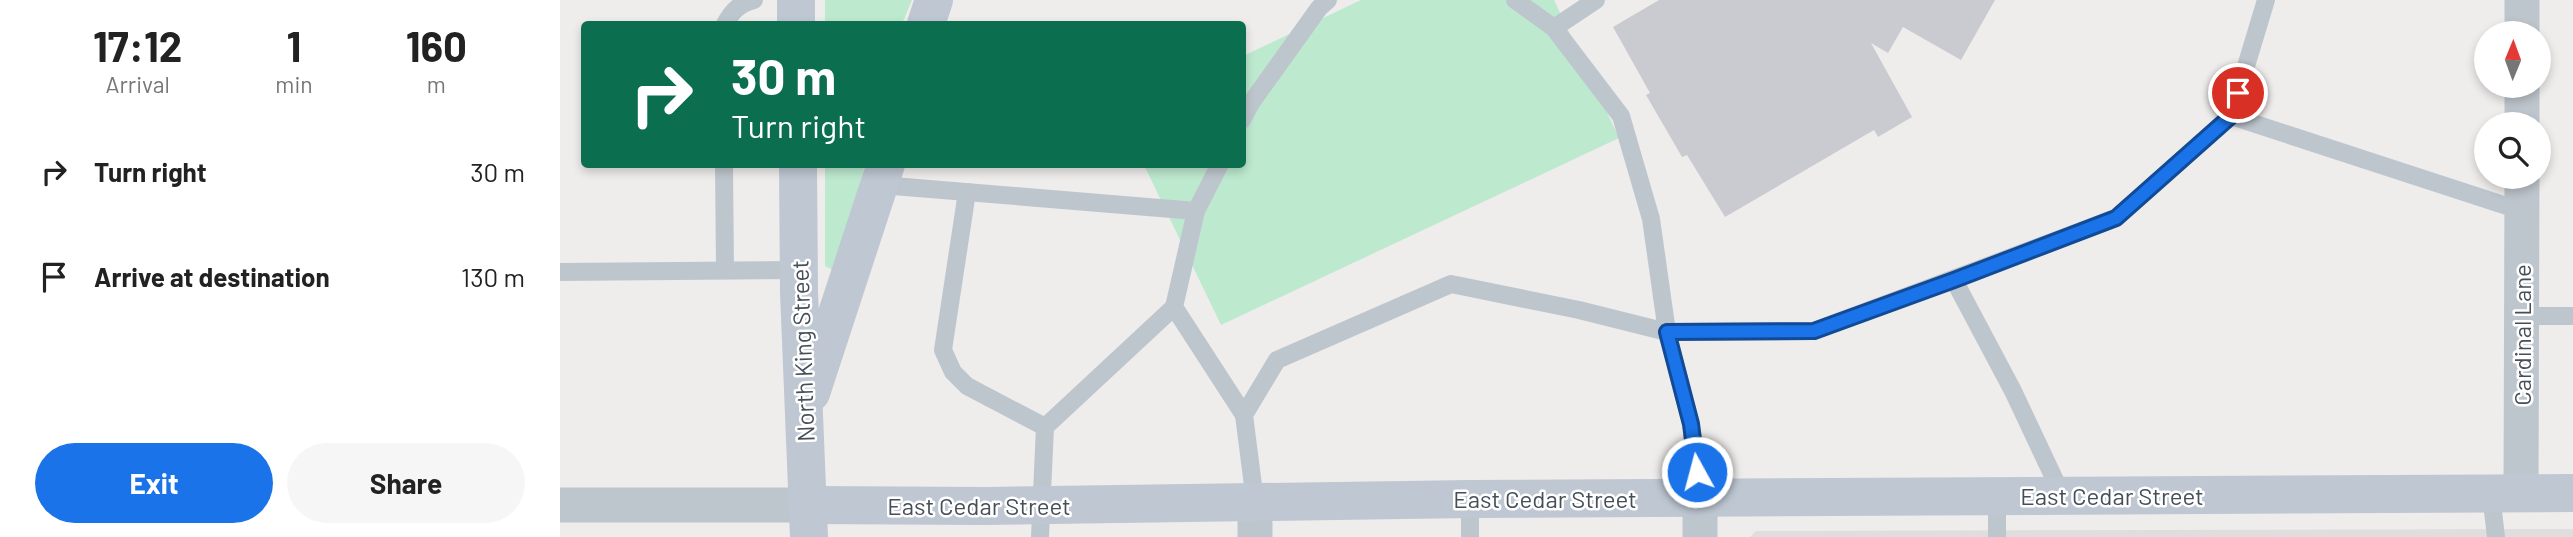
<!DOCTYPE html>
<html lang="en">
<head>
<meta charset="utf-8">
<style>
	:root { --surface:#fff; --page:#f6f6f6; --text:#222; --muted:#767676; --accent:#1a73e8 }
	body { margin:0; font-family:Barlow,sans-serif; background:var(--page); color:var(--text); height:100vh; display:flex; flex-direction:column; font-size:26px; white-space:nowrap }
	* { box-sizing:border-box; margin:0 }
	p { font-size:23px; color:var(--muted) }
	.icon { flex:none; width:38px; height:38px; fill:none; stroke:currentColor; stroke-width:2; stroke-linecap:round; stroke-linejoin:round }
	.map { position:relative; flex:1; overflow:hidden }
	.sheet { display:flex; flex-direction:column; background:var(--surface); width:560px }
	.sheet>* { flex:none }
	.banner { position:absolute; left:21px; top:21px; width:665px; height:147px; border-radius:7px; box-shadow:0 4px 10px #0003; background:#0b6e4f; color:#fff; overflow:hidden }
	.needle { width:46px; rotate:1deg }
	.controls { position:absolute; left:1914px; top:21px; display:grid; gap:14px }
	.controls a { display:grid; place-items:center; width:77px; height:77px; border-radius:50%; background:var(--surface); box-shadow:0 4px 10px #0003; font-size:35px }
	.pin { position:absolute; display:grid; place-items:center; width:60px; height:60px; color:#fff; margin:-30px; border:4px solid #fff; border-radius:50%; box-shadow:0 2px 7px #0007 }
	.me { position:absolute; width:77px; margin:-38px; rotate:353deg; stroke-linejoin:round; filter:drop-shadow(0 0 5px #0008) }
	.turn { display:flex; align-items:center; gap:24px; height:147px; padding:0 35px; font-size:32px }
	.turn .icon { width:91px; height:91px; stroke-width:2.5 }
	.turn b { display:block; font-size:49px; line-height:60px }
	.eta { display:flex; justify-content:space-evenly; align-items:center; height:119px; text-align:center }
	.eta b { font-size:42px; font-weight:700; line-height:49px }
	.action { display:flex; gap:14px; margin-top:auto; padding:14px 35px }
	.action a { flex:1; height:80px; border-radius:42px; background:var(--accent); color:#fff; font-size:28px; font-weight:700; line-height:80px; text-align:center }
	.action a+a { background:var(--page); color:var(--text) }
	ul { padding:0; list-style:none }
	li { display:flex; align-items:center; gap:21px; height:105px; padding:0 35px }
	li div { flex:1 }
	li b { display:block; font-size:26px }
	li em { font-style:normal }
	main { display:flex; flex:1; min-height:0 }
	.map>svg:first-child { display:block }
	.education { fill:#dfdddd }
	.green { fill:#bde9cf }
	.building { fill:#cacbd0 }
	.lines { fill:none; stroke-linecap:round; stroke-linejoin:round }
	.lane { stroke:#bec6cd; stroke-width:18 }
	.street { stroke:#bec6cd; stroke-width:35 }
	.secondary { stroke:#bec7d2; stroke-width:38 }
	.route-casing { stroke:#114b97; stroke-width:18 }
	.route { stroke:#1a73e8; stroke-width:12 }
	.labels { text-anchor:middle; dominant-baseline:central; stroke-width:5; stroke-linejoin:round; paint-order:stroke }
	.street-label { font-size:24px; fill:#464f57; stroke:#fff }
</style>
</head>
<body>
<main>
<section class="sheet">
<div class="eta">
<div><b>17:12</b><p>Arrival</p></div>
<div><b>1</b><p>min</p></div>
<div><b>160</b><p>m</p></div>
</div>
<ul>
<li><svg class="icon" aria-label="right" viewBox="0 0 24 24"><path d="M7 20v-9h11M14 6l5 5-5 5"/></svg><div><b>Turn right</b></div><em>30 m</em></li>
<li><svg class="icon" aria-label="arrive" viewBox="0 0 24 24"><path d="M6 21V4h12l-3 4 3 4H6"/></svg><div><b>Arrive at destination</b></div><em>130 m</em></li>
</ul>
<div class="action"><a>Exit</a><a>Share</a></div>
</section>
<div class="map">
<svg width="2013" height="537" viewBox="0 0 2013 537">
	<rect width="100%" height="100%" fill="#efecec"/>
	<path class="education" d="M2013,529V537H1190L1196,531Z"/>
	<g class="green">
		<path d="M265,0H352L342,24H265Z"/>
		<path d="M801,0H994L1059,138L661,325L584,165L682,164L683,56Z"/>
		<path d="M265,165H305L277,266L273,270L265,266Z"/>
	</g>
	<path class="building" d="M1099,0H1435L1401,60L1343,27L1328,53L1311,43L1352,117L1318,137L1314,130L1165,217L1127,155L1122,157L1086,95L1090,93L1053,27Z"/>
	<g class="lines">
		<g class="lane">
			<path d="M955,0L994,28L1061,116L1091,219L1107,332L1131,424L1140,497"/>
			<path d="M165,24C172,11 179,4 194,0"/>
			<path d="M994,28L1036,0"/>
			<path d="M1671,116L1962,211"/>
			<path d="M682,120L691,103L759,8L768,0"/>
			<path d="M164,164L165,270"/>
			<path d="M660,164L636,211L614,307L684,415"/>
			<path d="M321,185L636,211"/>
			<path d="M407,192L383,350L393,372L407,386L485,427"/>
			<path d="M0,272L239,270"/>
			<path d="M1394,280L1453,391L1502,495"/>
			<path d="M1961,316H2013"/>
			<path d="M1931,494L1936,537"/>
			<path d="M1437,496V537"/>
			<path d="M910,499V537"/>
			<path d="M695,501L684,415L717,360L891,284L1019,310L1107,332L1254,331L1556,218L1671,116L1706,0"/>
			<path d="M480,537L485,427L614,307"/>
		</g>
		<g class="street">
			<path d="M1962,33V0"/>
			<path d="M1962,124V86"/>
			<path d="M1961,494L1962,177"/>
			<path d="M695,501V537"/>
			<path d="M0,505H248"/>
			<path d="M1140,537V497"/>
		</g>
		<g class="secondary">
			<path d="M236,0V24"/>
			<path d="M366,24L374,0"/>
			<path d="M238,164L239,292L249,537"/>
			<path d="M251,393L326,164"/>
			<path d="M248,505L426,506L910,499L2013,493"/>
		</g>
	</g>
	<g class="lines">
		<defs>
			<path id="route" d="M1137,472L1131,424L1107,332L1254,331L1394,280L1556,218L1671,116L1678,93"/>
		</defs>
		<use href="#route" class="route-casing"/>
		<use href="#route" class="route"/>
	</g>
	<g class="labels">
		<g class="street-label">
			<text transform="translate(1961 335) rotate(-90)">Cardinal Lane</text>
			<text transform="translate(242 351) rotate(-92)">North King Street</text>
			<text x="1552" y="495">East Cedar Street</text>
			<text x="985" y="498">East Cedar Street</text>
			<text x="419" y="505">East Cedar Street</text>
		</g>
	</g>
</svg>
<div class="controls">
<a><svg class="needle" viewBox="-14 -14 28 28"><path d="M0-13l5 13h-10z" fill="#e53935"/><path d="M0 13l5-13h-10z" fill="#767676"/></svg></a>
<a><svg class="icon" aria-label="search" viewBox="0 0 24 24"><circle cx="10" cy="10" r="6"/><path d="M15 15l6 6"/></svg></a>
</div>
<div class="pin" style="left:1678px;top:93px;background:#d93025"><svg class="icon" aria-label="arrive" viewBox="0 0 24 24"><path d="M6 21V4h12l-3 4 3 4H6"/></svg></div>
<svg class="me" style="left:1137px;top:472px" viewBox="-20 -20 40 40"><circle r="17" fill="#1a73e8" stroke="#fff" stroke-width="3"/><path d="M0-11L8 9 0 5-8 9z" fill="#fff"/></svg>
<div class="banner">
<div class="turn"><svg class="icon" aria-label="right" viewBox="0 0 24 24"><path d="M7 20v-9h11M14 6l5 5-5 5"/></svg><div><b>30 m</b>Turn right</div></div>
</div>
</div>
</main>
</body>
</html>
